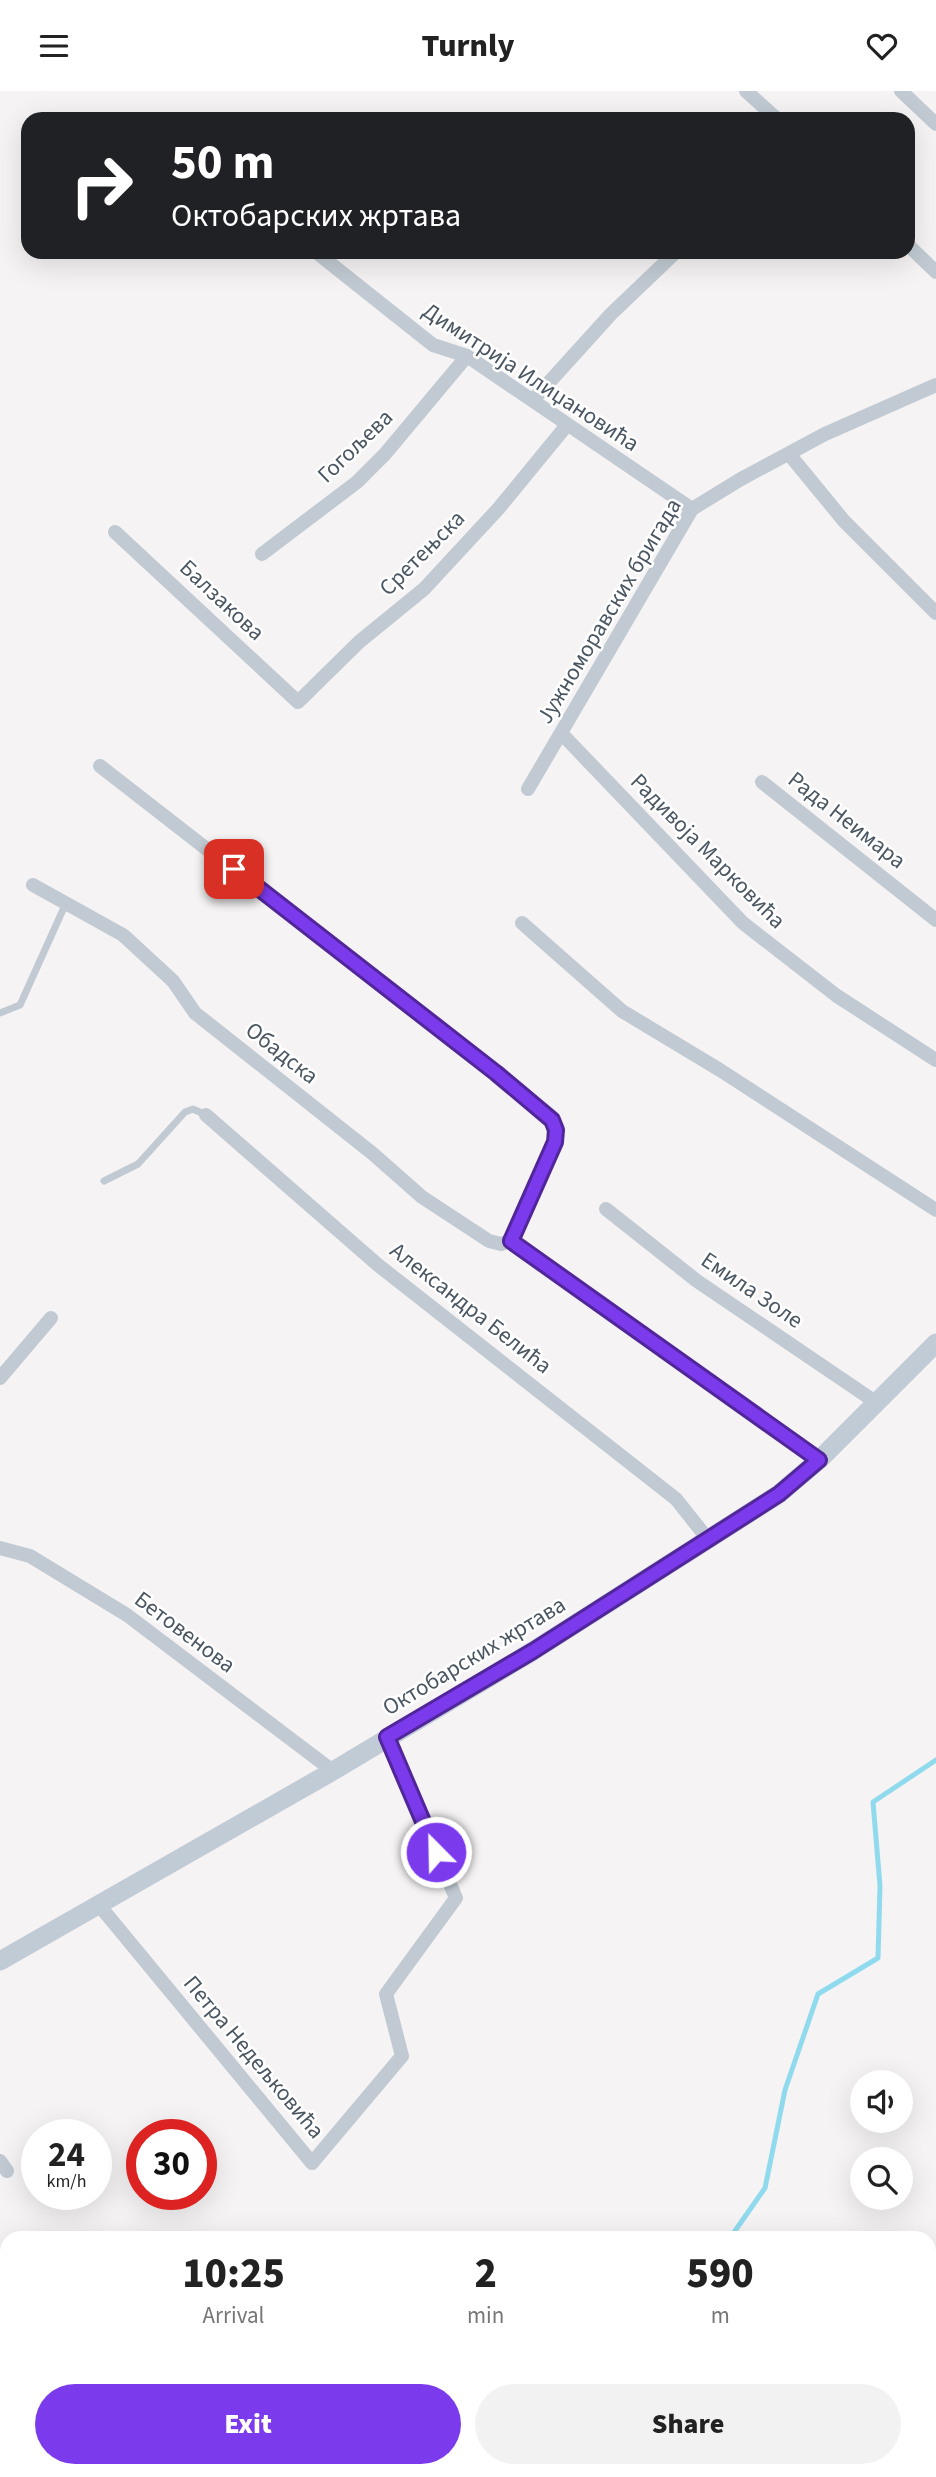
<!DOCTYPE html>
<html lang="en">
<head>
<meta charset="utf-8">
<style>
	:root { --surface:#fff; --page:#f2f2f2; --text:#222; --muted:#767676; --accent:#7c3aed }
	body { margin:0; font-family:"Source Sans 3",sans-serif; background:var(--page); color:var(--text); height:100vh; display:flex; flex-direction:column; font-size:26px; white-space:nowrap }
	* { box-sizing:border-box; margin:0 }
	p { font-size:23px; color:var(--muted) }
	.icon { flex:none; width:38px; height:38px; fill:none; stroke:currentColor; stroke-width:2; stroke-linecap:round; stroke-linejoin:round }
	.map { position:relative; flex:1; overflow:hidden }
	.details { position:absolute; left:0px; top:2140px; width:936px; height:247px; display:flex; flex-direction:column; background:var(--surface); border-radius:21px 21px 0 0; box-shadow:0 7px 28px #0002 }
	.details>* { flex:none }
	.hud { position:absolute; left:21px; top:21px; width:894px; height:147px; border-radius:21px; box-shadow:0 7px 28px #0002; background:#202124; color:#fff; overflow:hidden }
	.fabs { position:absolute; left:850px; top:1979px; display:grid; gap:14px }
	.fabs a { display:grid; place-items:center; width:63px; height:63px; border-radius:50%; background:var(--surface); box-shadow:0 7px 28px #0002; font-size:35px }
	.speed { position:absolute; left:21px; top:2028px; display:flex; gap:14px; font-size:35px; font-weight:700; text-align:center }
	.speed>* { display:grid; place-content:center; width:91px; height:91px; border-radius:50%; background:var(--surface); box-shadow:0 7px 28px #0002; line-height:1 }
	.speed small { font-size:18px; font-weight:400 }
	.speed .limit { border:10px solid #d22; background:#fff; color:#111 }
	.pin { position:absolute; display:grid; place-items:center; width:60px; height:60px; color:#fff; margin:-30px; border-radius:14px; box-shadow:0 4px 10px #0006 }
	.me { position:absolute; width:77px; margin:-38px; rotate:337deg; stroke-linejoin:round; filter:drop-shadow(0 0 5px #0008) }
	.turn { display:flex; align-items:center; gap:24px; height:147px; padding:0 35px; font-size:32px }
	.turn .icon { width:91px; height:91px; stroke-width:2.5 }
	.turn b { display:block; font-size:49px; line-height:60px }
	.eta { display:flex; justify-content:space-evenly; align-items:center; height:119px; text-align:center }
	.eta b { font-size:42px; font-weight:800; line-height:49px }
	.primary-button { display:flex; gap:14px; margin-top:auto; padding:14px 35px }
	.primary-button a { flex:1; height:80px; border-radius:42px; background:var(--accent); color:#fff; font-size:28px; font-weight:800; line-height:80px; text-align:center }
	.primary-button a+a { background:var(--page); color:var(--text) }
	header { display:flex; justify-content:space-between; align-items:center; height:91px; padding:0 35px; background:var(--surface); font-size:32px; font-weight:800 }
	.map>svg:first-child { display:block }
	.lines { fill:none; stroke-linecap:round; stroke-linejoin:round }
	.stream { stroke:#90daee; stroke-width:5 }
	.lane { stroke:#c1cad2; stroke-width:7 }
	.street { stroke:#c1cad2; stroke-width:14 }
	.secondary { stroke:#c1cbd6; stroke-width:19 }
	.route-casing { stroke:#51269a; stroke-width:18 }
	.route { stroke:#7c3aed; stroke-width:12 }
	.labels { text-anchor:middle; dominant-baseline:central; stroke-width:5; stroke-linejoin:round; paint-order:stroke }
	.street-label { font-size:23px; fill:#4a5661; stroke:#fff }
</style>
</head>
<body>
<header><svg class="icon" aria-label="menu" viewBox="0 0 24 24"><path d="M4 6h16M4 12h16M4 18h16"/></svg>Turnly<svg class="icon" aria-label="heart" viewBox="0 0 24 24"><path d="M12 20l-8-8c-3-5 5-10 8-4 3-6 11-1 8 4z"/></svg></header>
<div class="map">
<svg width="936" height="2386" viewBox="0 0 936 2386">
	<rect width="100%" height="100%" fill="#f5f3f3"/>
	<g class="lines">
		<g class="stream">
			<path d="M730,2147L765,2097L785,1999L818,1903L878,1867L880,1795L873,1711L936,1669"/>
			<path d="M0,2207H7"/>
		</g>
		<g class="lane">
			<path d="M0,922L20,914L66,812"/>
			<path d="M104,1090L138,1073L185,1021L193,1018L206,1024"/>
		</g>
		<g class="street">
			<path d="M746,0L777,28"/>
			<path d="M901,0L936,33"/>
			<path d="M908,154L936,181"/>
			<path d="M316,161L433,254L467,265L692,418"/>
			<path d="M533,309L611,223L676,161"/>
			<path d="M789,363L844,430L936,522"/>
			<path d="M115,441L298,611L359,551L424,498L499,417L567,334"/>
			<path d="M262,463L357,391L385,363L467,265"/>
			<path d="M562,643L743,832L837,905L936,969"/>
			<path d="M100,675L542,1019L552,1029L555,1051L511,1150L819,1369"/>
			<path d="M762,691L936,829"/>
			<path d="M528,698L692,418L741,388L825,343L936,294"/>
			<path d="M33,794L123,844L173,890L195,922L372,1062L422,1106L489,1150L501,1153L511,1150"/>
			<path d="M522,832L622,920L720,979L936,1119"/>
			<path d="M206,1024L378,1174L676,1408L707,1447"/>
			<path d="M606,1118L697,1190L877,1312"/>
			<path d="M0,1287L51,1227"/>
			<path d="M0,1457L30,1465L127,1524L333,1680"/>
			<path d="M99,1814L312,2072L402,1965L386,1903L456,1807L387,1646"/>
			<path d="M0,2070L7,2080"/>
			<path d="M567,2380L569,2386"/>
		</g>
		<path class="secondary" d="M0,1870L333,1680L533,1560L779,1403L819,1369L936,1252"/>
	</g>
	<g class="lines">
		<defs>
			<path id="route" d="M234,778L496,982L552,1029L556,1039L555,1051L511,1150L819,1369L779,1403L533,1560L387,1646L436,1761"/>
		</defs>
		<use href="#route" class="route-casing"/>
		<use href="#route" class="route"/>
	</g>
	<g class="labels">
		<g class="street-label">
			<text transform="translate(531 286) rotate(33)">Димитрија Илиџановића</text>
			<text transform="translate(355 355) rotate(-44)">Гогољева</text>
			<text transform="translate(422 462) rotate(-45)">Сретењска</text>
			<text transform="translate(222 509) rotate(43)">Балзакова</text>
			<text transform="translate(609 520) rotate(-59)">Јужноморавских бригада</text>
			<text transform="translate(847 729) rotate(38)">Рада Неимара</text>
			<text transform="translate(708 760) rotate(45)">Радивоја Марковића</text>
			<text transform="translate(282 962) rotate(38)">Обадска</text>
			<text transform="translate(752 1199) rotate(34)">Емила Золе</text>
			<text transform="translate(471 1217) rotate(38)">Александра Белића</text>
			<text transform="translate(185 1541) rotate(37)">Бетовенова</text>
			<text transform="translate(474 1565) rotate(-31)">Октобарских жртава</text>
			<text transform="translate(254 1966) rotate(50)">Петра Недељковића</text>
		</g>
	</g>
</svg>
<div class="fabs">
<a><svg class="icon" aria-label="sound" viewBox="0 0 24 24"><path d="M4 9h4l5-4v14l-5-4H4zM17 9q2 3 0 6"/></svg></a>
<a><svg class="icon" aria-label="search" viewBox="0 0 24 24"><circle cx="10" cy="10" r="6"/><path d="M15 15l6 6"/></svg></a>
</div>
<div class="speed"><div>24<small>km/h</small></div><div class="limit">30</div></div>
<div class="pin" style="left:234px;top:778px;background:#d93025"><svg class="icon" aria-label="arrive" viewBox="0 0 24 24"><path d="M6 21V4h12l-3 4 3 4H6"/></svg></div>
<svg class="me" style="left:436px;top:1761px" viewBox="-20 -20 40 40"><circle r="17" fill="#7c3aed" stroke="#fff" stroke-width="3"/><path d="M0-11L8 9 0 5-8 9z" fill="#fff"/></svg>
<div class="hud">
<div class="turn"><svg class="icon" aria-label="right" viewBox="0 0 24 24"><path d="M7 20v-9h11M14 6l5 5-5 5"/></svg><div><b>50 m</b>Октобарских жртава</div></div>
</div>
<section class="details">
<div class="eta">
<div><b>10:25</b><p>Arrival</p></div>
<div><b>2</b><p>min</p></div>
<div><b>590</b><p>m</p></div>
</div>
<div class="primary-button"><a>Exit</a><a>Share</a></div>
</section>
</div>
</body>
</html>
